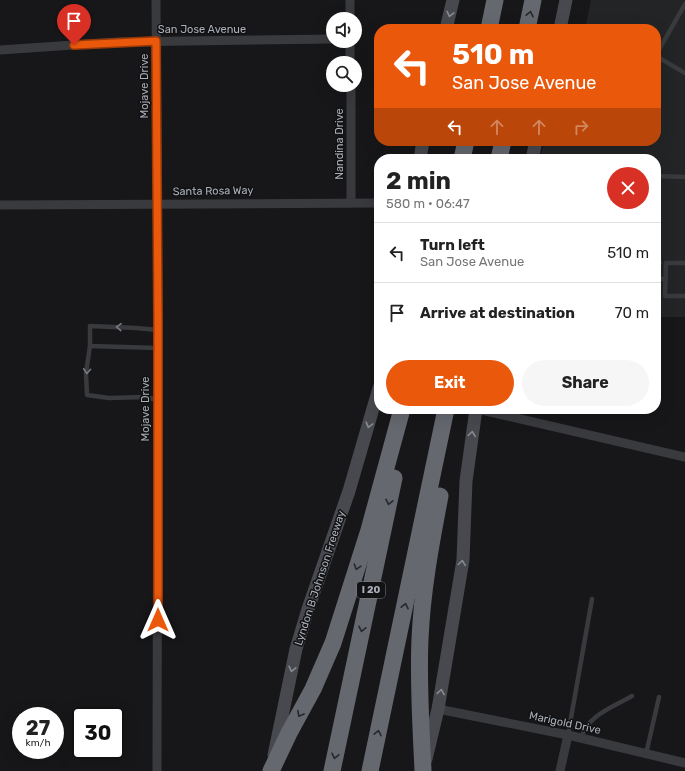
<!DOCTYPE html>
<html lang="en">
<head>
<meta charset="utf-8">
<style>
	:root { --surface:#fff; --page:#f6f6f6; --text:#222; --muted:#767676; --line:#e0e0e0; --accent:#ea580c }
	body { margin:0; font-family:Rubik,sans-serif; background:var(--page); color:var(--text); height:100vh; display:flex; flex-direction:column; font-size:15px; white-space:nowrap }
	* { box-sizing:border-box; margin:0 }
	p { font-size:13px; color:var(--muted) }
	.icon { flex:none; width:22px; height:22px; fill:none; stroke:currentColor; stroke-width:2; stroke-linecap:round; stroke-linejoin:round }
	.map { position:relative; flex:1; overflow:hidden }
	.sheet { position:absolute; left:374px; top:154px; width:287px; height:260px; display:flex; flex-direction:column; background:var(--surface); border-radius:16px; box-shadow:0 4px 16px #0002 }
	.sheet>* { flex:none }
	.banner { position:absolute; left:374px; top:24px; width:287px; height:122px; border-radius:16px; box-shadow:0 4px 16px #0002; background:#ea580c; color:#fff; overflow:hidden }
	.buttons { position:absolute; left:326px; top:12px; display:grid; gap:8px }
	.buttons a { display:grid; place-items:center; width:36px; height:36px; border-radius:50%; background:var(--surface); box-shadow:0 4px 16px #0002; font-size:20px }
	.speed { position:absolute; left:12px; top:707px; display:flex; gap:8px; font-size:20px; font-weight:700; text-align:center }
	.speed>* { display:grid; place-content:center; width:52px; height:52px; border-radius:50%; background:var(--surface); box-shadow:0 4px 16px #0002; line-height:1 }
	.speed small { font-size:10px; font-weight:400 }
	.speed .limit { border:2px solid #111; border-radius:6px; background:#fff; color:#111 }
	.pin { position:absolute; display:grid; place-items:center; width:34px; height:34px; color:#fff; margin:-41px -17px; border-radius:50% 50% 50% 0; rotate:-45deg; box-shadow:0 0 4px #0007 }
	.pin .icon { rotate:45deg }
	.me { position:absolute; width:44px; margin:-22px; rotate:0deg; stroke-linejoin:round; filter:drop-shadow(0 0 3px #0008) }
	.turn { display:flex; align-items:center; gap:14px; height:84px; padding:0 12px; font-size:18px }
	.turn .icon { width:52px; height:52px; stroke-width:2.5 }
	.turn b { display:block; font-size:28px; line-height:34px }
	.lanes { display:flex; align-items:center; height:38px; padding:0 12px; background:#0003; justify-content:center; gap:20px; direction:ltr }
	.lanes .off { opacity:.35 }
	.round { display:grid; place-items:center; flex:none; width:42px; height:42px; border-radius:21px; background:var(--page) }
	.head { display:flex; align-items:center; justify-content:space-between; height:68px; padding:0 12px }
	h1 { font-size:24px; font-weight:700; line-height:30px }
	.action { display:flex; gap:8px; margin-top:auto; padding:8px 12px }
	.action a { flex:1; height:46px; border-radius:24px; background:var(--accent); color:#fff; font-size:16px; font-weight:700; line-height:46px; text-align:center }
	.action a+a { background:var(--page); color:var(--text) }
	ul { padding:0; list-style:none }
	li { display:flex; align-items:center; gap:12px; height:60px; padding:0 12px; border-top:1px solid var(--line) }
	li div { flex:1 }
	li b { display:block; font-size:15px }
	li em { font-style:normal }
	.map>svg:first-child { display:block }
	.built { fill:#232426 }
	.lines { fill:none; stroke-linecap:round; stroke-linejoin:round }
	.service { stroke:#393a3e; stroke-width:4.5 }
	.minor { stroke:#393a3e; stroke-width:9 }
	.secondary { stroke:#47494e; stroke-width:13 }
	.motorway { stroke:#65686f; stroke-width:17 }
	.oneway { stroke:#878b93 }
	.oneway2 { stroke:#27282b }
	.oneway3 { stroke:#777a81 }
	.route-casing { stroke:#983908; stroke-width:10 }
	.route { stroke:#ea580c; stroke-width:7 }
	.labels { text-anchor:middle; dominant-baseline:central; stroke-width:3; stroke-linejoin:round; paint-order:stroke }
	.shield { fill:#121214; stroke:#7c8087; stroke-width:1 }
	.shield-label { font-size:10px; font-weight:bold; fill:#aaafb8 }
	.street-label { font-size:11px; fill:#aaafb8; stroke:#121214 }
</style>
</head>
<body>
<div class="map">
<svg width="685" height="771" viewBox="0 0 685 771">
	<rect width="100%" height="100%" fill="#171719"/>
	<path class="built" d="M591,0H685V317H656V159H540L544,141H656V29H585Z"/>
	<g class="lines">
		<g class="service">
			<path d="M656,55L685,4"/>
			<path d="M656,56L685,73"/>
			<path d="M656,176L685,177"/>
			<path d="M656,261L660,263L656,264"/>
			<path d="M685,263H666L665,296H685"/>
			<path d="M656,279H666"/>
			<path d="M90,346L86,373L87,395L109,398L146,397L157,400"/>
			<path d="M158,348L90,346V326L136,328L158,330"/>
			<path d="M568,735L592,599"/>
			<path d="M581,739C587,715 613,707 632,696"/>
			<path d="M646,754L659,697"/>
		</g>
		<g class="minor">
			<path d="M156,0L158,318L157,771"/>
			<path d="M350,0V19"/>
			<path d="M350,41V63"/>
			<path d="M0,50L118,42L333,39"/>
			<path d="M351,85V203"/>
			<path d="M0,205L379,203"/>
			<path d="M477,409L685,457"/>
			<path d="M438,709L568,735L685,763"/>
			<path d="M560,771L568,735"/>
		</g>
		<g class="secondary">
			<path d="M446,29L453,0"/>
			<path d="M560,29L566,0"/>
			<path d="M420,159L423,141"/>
			<path d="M532,159L536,141"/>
			<path d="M274,755L296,649L308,609L349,491L379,388"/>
			<path d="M426,759L438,709L463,560L466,481L476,409"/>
		</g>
		<g class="motorway">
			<path d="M489,29L495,0"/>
			<path d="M527,29L533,0"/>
			<path d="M462,159L466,141"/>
			<path d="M499,159L503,141"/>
			<path d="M423,770C421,727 418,683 420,639C422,591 431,543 440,496"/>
			<path d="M271,771L289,733L313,689L333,643L369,530L402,409"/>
			<path d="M332,771L394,478"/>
			<path d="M370,771L446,409"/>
		</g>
	</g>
	<defs><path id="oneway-chevron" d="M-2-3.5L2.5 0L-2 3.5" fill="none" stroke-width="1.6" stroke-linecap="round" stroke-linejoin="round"/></defs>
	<g class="oneway">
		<use href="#oneway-chevron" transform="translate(450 14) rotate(104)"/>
		<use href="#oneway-chevron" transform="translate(369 425) rotate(105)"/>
		<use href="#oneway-chevron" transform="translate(472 434) rotate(-82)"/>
		<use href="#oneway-chevron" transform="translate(462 563) rotate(-82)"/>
		<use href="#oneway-chevron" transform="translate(292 669) rotate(103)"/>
		<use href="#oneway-chevron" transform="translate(441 692) rotate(-81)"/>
	</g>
	<g class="oneway2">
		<use href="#oneway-chevron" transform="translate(530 14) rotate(-78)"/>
		<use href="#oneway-chevron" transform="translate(389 502) rotate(102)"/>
		<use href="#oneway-chevron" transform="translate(357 567) rotate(107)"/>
		<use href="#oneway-chevron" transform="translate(405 606) rotate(-78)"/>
		<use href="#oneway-chevron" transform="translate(362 629) rotate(102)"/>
		<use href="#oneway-chevron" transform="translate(300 714) rotate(119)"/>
		<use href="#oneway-chevron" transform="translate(378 733) rotate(-78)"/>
		<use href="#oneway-chevron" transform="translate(335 756) rotate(102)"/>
	</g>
	<g class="oneway3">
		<use href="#oneway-chevron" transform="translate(119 327) rotate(-177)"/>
		<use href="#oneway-chevron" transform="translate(87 371) rotate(94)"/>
	</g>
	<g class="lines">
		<defs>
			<path id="route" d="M74,45L156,41L158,318V620"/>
		</defs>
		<use href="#route" class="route-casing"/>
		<use href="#route" class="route"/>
	</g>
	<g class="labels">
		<rect class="shield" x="357" y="582" width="28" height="16" rx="3"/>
		<g class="shield-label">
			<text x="371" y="590">I 20</text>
		</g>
		<g class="street-label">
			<text x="202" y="29">San Jose Avenue</text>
			<text transform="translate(144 86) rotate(-90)">Mojave Drive</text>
			<text transform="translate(339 144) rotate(-90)">Nandina Drive</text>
			<text transform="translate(213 191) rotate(-1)">Santa Rosa Way</text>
			<text transform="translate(145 409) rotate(-90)">Mojave Drive</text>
			<text transform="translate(320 578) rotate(-72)">Lyndon B Johnson Freeway</text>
			<text transform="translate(565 723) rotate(12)">Marigold Drive</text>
		</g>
	</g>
</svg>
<div class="buttons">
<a><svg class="icon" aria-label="sound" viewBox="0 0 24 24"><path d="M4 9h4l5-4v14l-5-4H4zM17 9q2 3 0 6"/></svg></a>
<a><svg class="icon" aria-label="search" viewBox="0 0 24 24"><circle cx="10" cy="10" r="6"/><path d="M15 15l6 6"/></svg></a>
</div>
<div class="speed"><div>27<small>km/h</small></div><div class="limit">30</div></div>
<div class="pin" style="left:74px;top:45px;background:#d93025"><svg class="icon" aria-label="arrive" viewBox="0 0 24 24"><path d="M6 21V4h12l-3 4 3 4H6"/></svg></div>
<svg class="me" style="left:158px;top:620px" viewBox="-20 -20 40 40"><path d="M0-17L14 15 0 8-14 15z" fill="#ea580c" stroke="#fff" stroke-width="4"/></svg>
<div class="banner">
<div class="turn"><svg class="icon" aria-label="left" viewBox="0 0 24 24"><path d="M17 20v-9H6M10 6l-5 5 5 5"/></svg><div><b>510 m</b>San Jose Avenue</div></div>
<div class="lanes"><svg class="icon" aria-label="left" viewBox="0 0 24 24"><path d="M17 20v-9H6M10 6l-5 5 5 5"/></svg><svg class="icon off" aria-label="ahead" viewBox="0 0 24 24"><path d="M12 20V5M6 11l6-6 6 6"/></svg><svg class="icon off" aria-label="ahead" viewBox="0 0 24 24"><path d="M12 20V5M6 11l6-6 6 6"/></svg><svg class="icon off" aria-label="right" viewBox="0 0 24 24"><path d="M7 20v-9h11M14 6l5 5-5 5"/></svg></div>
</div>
<section class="sheet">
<div class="head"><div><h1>2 min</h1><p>580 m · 06:47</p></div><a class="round" style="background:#d93025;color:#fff"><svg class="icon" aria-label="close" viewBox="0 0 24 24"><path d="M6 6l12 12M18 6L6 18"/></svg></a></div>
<ul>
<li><svg class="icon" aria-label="left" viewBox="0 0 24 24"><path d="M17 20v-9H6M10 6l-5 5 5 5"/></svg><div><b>Turn left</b><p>San Jose Avenue</p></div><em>510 m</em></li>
<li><svg class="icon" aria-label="arrive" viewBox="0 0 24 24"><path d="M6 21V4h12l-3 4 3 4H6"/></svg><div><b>Arrive at destination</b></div><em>70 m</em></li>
</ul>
<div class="action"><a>Exit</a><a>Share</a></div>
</section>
</div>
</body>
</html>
